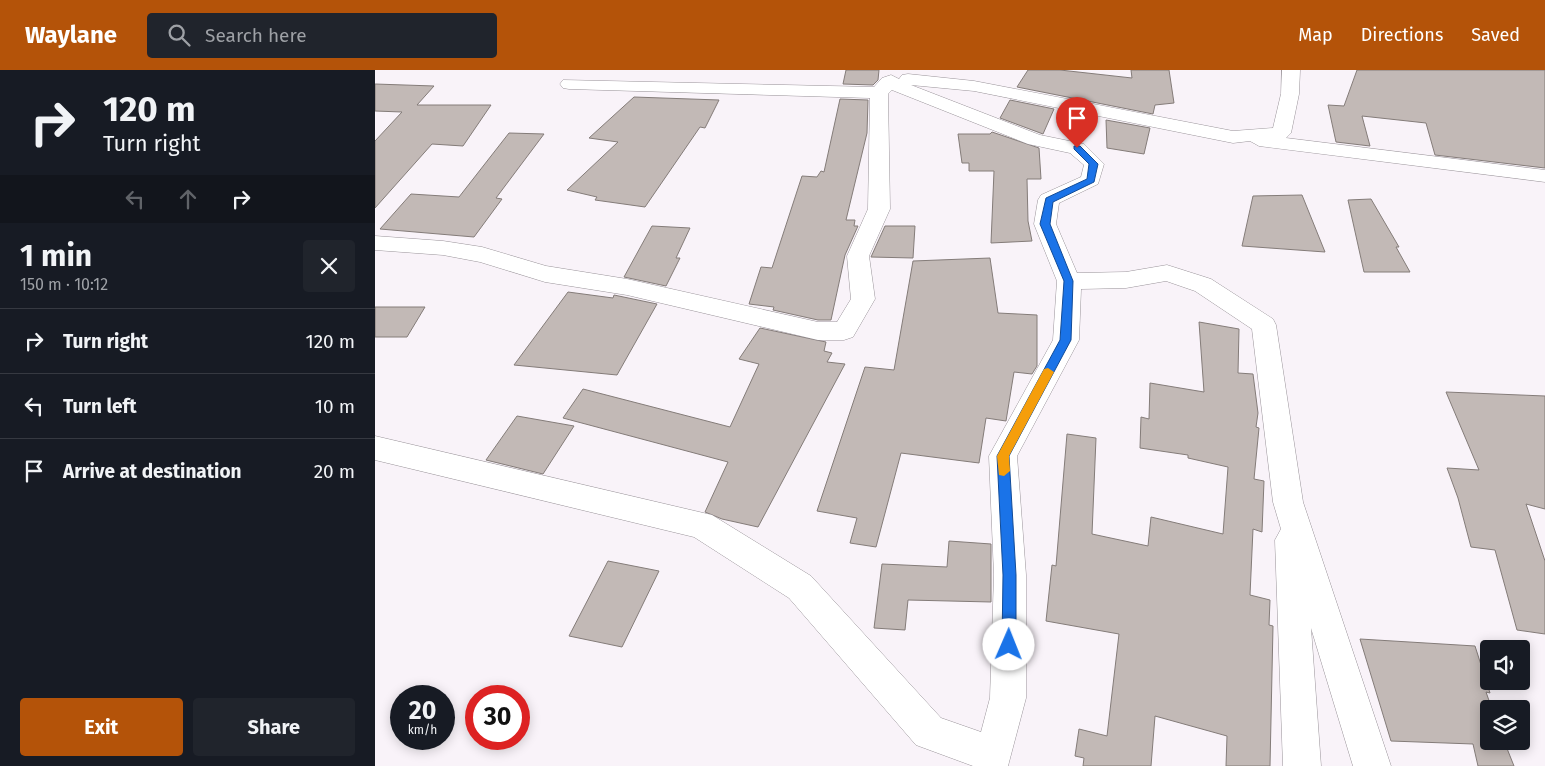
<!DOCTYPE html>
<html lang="en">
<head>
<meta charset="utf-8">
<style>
	:root { --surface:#171b24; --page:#20242c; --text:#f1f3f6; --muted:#9ea1a6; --line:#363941; --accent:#b45309 }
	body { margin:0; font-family:"Fira Sans",sans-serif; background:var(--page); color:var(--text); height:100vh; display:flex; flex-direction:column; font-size:19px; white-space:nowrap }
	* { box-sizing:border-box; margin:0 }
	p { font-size:16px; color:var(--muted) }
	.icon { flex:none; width:28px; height:28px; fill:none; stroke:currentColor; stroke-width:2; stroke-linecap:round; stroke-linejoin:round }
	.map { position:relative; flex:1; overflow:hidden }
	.sheet { display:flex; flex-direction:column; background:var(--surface); width:375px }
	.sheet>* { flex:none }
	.guide { background:#171b24; color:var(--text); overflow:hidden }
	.fabs { position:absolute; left:1105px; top:570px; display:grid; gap:10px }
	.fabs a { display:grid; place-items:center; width:50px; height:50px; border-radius:5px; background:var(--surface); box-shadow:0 2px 12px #0003; font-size:25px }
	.speed { position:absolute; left:15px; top:615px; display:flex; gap:10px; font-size:25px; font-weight:700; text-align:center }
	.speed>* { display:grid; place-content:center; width:65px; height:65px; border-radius:50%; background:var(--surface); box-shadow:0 2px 12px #0003; line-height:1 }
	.speed small { font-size:12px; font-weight:400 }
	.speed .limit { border:8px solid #d22; background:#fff; color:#111 }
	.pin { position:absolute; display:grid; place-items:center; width:42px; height:42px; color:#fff; margin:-51px -21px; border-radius:50% 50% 50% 0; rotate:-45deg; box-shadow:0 0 5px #0007 }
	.pin .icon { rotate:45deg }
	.me { position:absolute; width:55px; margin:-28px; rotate:1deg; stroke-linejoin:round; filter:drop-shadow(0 0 4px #0008) }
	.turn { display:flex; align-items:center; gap:18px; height:105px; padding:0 20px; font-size:22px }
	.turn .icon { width:65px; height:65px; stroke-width:2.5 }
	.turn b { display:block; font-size:35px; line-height:42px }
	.lanes { display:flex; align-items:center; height:48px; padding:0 20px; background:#0003; justify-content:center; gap:25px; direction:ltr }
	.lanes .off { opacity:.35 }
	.round { display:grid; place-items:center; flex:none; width:52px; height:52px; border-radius:5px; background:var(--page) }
	.summary { display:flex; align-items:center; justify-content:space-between; height:85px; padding:0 20px }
	h1 { font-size:30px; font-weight:700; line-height:38px }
	.action { display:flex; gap:10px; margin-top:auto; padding:10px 20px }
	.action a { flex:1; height:58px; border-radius:5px; background:var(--accent); color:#fff; font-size:20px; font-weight:700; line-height:58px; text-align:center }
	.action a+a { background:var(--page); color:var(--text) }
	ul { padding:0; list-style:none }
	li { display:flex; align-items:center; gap:15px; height:65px; padding:0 20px; border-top:1px solid var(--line) }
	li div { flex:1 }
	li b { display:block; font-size:19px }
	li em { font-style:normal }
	header { display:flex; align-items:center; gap:30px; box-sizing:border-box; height:70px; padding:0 25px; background:var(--accent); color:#fff }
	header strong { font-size:24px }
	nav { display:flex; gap:28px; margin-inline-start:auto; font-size:18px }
	.search { width:350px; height:45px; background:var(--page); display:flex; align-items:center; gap:12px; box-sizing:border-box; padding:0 18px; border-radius:5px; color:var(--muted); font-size:19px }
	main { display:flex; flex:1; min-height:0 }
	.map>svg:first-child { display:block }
	.building { fill:#c2b9b6; stroke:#847c79 }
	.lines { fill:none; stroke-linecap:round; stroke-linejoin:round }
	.minor-casing { stroke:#9a949a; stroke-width:1 }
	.minor { fill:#fff; fill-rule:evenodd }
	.route { fill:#1a73e8; stroke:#114b97 }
	.slow { fill:#f59e0b }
</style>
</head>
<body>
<header>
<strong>Waylane</strong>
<div class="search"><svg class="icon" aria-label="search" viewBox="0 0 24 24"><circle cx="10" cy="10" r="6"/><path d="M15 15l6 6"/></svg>Search here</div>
<nav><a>Map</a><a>Directions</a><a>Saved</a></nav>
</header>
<main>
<section class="sheet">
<div class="guide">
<div class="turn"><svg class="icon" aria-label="right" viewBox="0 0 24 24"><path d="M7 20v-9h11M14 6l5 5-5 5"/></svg><div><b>120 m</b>Turn right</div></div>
<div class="lanes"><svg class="icon off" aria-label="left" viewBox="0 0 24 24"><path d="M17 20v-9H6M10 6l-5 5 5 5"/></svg><svg class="icon off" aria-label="ahead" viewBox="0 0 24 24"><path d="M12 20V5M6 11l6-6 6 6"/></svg><svg class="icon" aria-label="right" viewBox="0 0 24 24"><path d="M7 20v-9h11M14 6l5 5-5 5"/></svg></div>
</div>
<div class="summary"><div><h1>1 min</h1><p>150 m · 10:12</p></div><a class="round"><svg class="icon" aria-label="close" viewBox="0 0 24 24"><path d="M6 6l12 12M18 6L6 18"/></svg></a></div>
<ul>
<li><svg class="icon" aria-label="right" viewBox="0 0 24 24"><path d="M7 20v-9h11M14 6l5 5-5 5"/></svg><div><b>Turn right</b></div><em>120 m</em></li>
<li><svg class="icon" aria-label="left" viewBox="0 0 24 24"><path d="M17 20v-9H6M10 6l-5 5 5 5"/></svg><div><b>Turn left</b></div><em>10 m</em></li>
<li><svg class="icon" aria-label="arrive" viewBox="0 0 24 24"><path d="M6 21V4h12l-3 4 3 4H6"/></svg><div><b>Arrive at destination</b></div><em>20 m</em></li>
</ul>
<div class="action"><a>Exit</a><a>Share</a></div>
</section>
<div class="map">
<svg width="1170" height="696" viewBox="0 0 1170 696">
	<rect width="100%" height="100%" fill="#f9f3f9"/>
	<g class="building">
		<path d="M471,0H504L503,10L498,15L468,14Z"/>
		<path d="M653,0H685L757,8L756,0H794L799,33L780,35L778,44L642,17Z"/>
		<path d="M982,0H1170V98L1060,85L1051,53L987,46L995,76L961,72L953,35L969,36Z"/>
		<path d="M0,14L59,16L42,35H116L88,76L57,74L0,138V71L27,42L0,41Z"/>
		<path d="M259,27L344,30L330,58L325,57L270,137L220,130L222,127L192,120L243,72L214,68Z"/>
		<path d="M465,29L493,30L492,63L471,150H480L479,156H483L470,185L456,250H443L398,240L399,237L374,234L386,197L397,198L427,106L442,107L446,101L449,102Z"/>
		<path d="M635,30L679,39L668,64L625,48Z"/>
		<path d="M731,50L775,58L769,84L732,78Z"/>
		<path d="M617,62L664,78L666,109H652L653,151L657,171L616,173L619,101H594V93H587L583,64H615Z"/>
		<path d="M134,63L169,64L121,128L127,129L99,167L5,159L36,124L84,127Z"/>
		<path d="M927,125L950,182L867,176L878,126Z"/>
		<path d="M996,129L1024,177H1021L1035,202H989L973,130Z"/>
		<path d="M277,156L315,158L301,188H305L291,216L249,207Z"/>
		<path d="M510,156H540L538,188L496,187Z"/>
		<path d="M615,188L623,243L662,245V296L657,304L639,302L631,351L611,348L604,393L526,383L501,477L475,473L482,448L442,441L490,297L519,300L538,191Z"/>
		<path d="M193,222L238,228L239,225L282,234L242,305L139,295Z"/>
		<path d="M0,237H50L32,267H0Z"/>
		<path d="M824,252L864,259L863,303L878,304L883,343L881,357L884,358L879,409L889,411L887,462L878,459L875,525L895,530L894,555L898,556L895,696H851L852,666L780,646L776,696H708L709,688L700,686L704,659L732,666L744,564L671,551L677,495L681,496L692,364L721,368L717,464L773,476L776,447L848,464L853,397L813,388V385L765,378L766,347L774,349L775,313L829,322Z"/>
		<path d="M385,258L451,272L449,281L457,283L452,292L470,294L383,457L347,449L330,442L353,392L188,348L208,319L355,357L384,294L364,289Z"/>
		<path d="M1071,322L1170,326V439L1151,434L1170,491V564L1142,560L1120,480L1096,477L1083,428L1072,398L1104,400Z"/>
		<path d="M142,346L199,356L168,404L111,390Z"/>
		<path d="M574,471L616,474V532L533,530L530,560L499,558L507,494L572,497Z"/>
		<path d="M233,491L284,501L247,577L194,566Z"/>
		<path d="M985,569L1100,576L1115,623L1111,622L1117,639H1114V671H1129L1139,696H1103L1098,674L1016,671Z"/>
	</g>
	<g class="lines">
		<defs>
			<path id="minor" d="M907,0H925L924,24L916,63L911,68L1170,100V112L884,76L875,71L858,73L599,21L536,15L665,65L709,74L729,94L723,114L684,133L681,154L702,203L751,202L792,195L836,209L898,249L901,255L928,432L1016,696H978L936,558L946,696H908L900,470L906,459L898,432L877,259L820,221L791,211L751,218L706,219L704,270L642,386L651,505V628L633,696H598L541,675L414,528L319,467L0,390V366L337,445L436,506L566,648L606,662L615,628L619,505L614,386L678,270L682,211L659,154L663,130L666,125L706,107L709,95L695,83L653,74L517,20L513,24L515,139L494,186L500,229L478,267L469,270H443L252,225L170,212L105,192L68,185L0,180V166L68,171L107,177L171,196L252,209L443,252H462L476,229L472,186L493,139L495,28L194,19L188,18L185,14L188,10L499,17L507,8L516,5L524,9L527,5L533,4L599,11L858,61L898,58L906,24Z"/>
		</defs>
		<use href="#minor" class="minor-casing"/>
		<use href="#minor" class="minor"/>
	</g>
	<path class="route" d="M699,76H705L723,94L719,112L678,132L675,154L698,211L696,270L634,386L641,505V575L639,580L634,582L629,580L627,575L628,505L622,386L685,270L689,211L665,154L671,128L712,109L714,94L699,79Z"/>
	<path class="slow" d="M673,298L679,302L634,386L635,401L629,406L624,405L622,386L669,299Z"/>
</svg>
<div class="fabs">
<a><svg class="icon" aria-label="sound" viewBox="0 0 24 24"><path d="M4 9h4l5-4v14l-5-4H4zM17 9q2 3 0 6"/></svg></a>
<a><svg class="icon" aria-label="layers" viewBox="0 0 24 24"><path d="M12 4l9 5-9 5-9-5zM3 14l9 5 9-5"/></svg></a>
</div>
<div class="speed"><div>20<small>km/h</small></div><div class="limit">30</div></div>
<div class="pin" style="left:702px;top:78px;background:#d93025"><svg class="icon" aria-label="arrive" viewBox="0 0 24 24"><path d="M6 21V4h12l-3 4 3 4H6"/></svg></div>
<svg class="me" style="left:634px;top:575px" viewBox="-20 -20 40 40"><circle r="19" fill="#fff"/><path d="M0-13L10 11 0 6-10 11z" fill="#1a73e8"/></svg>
</div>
</main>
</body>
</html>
